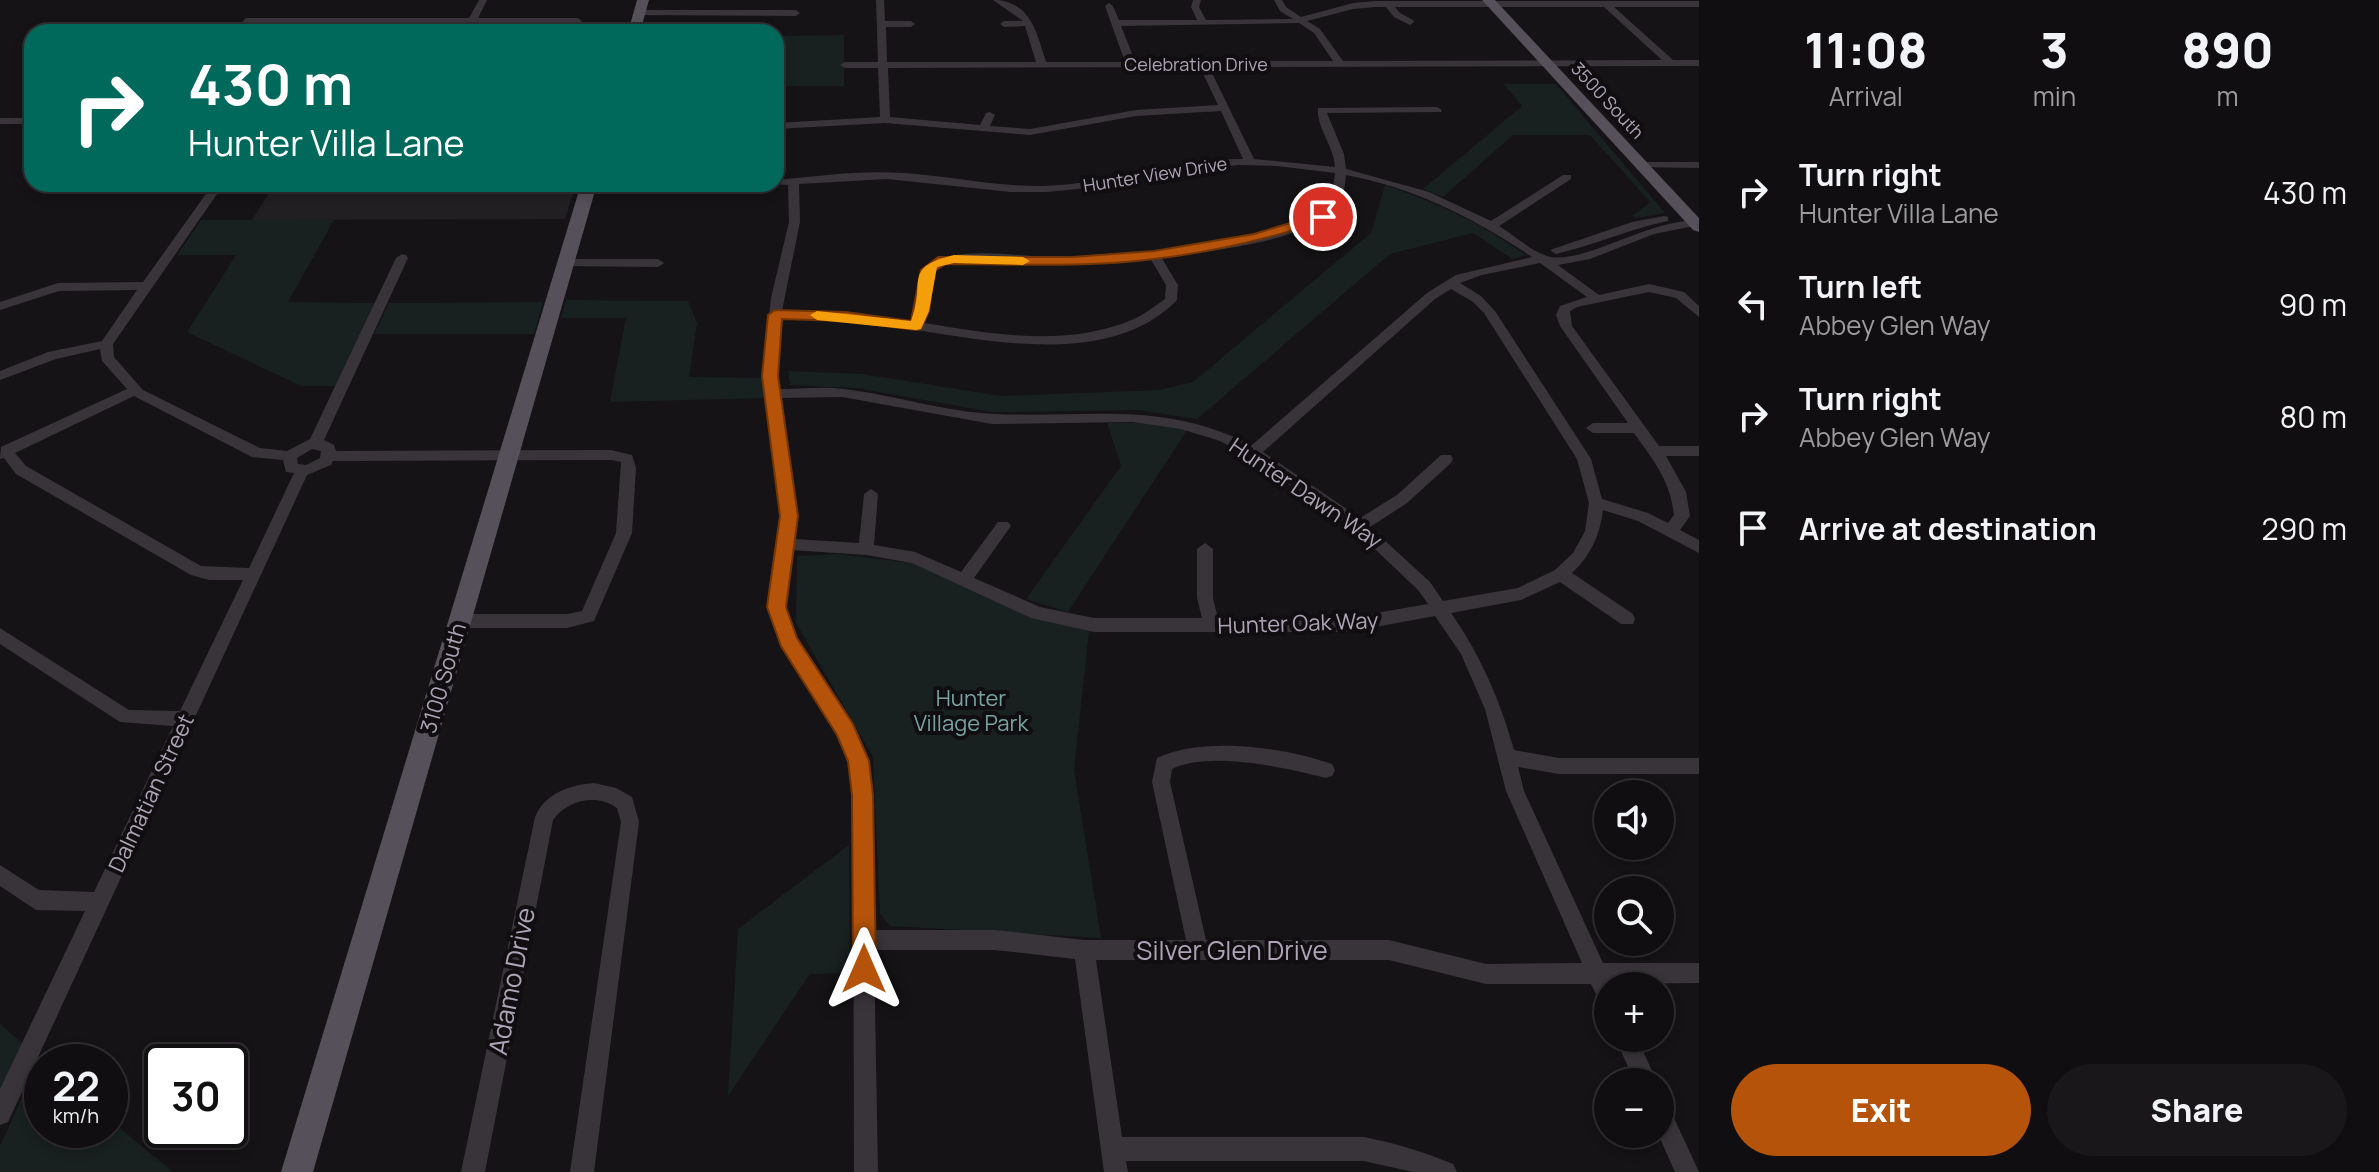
<!DOCTYPE html>
<html lang="en">
<head>
<meta charset="utf-8">
<style>
	:root { --surface:#100e10; --page:#191719; --text:#f1f3f6; --muted:#9c9c9f; --line:#302e30; --accent:#b45309 }
	body { margin:0; font-family:Manrope,sans-serif; background:var(--page); color:var(--text); height:100vh; display:flex; flex-direction:column; font-size:30px; white-space:nowrap }
	* { box-sizing:border-box; margin:0 }
	p { font-size:26px; color:var(--muted) }
	.icon { flex:none; width:44px; height:44px; fill:none; stroke:currentColor; stroke-width:2; stroke-linecap:round; stroke-linejoin:round }
	.map { position:relative; flex:1; overflow:hidden }
	.sheet { display:flex; flex-direction:column; background:var(--surface); width:680px }
	.sheet>* { flex:none }
	.top-card { position:absolute; left:24px; top:24px; width:760px; height:168px; border-radius:24px; box-shadow:0 4px 12px #0003,0 0 0 2px var(--line); background:#00695c; color:#fff; overflow:hidden }
	.tools { position:absolute; left:1594px; top:780px; display:grid; gap:16px }
	.tools a { display:grid; place-items:center; width:80px; height:80px; border-radius:50%; background:var(--surface); box-shadow:0 4px 12px #0003,0 0 0 2px var(--line); font-size:40px }
	.speed { position:absolute; left:24px; top:1044px; display:flex; gap:16px; font-size:40px; font-weight:700; text-align:center }
	.speed>* { display:grid; place-content:center; width:104px; height:104px; border-radius:50%; background:var(--surface); box-shadow:0 4px 12px #0003,0 0 0 2px var(--line); line-height:1 }
	.speed small { font-size:20px; font-weight:400 }
	.speed .limit { border:4px solid #111; border-radius:12px; background:#fff; color:#111 }
	.pin { position:absolute; display:grid; place-items:center; width:68px; height:68px; color:#fff; margin:-34px; border:4px solid #fff; border-radius:50%; box-shadow:0 2px 8px #0007 }
	.me { position:absolute; width:88px; margin:-44px; rotate:0deg; stroke-linejoin:round; filter:drop-shadow(0 0 6px #0008) }
	.turn { display:flex; align-items:center; gap:28px; height:168px; padding:0 32px; font-size:36px }
	.turn .icon { width:104px; height:104px; stroke-width:2.5 }
	.turn b { display:block; font-size:56px; line-height:68px }
	.eta { display:flex; justify-content:space-evenly; align-items:center; height:136px; text-align:center }
	.eta b { font-size:48px; font-weight:800; line-height:56px }
	.action { display:flex; gap:16px; margin-top:auto; padding:16px 32px }
	.action a { flex:1; height:92px; border-radius:48px; background:var(--accent); color:#fff; font-size:32px; font-weight:800; line-height:92px; text-align:center }
	.action a+a { background:var(--page); color:var(--text) }
	ul { padding:0; list-style:none }
	li { display:flex; align-items:center; gap:24px; height:112px; padding:0 32px }
	li div { flex:1 }
	li b { display:block; font-size:30px }
	li em { font-style:normal }
	main { display:flex; flex:1; min-height:0 }
	.map>svg:first-child { display:block }
	.built { fill:#221f22 }
	.green { fill:#192020 }
	.lines { fill:none; stroke-linecap:round; stroke-linejoin:round }
	.minor { fill:#39343a; fill-rule:evenodd }
	.major { fill:#56505a; fill-rule:evenodd }
	.route { fill:#b45309; stroke:#753606; stroke-width:2 }
	.slow { fill:#f59e0b }
	.labels { text-anchor:middle; dominant-baseline:central; stroke-width:8; stroke-linejoin:round; paint-order:stroke }
	.far-street-label { font-size:18px; fill:#afa4b7; stroke:#100e10 }
	.street-label { font-size:22px; fill:#afa4b7; stroke:#100e10 }
	.park-label { font-size:22px; fill:#79a3a2; stroke:#100e10 }
	.near-street-label { font-size:26px; fill:#afa4b7; stroke:#100e10 }
</style>
</head>
<body>
<main>
<div class="map">
<svg width="1699" height="1172" viewBox="0 0 1699 1172">
	<rect width="100%" height="100%" fill="#151315"/>
	<path class="built" d="M275,184H576L565,219L252,220Z"/>
	<g class="green">
		<path d="M844,35V86H776V65L781,59L776,54V36Z"/>
		<path d="M1504,84H1556L1665,213L1636,218L1632,216L1650,202L1590,135H1513L1443,197L1423,189L1522,106Z"/>
		<path d="M1385,185C1440,204 1478,222 1526,255L1512,259L1473,233L1390,254L1197,419L1138,410L992,412L856,388L790,385L788,371L863,374L1000,396L1159,390L1193,382L1371,233Z"/>
		<path d="M201,220H334L288,302L375,303L336,386H301L187,332L236,255H177Z"/>
		<path d="M566,300L688,301L697,323L689,377L764,378L767,398L610,402L626,318H561Z"/>
		<path d="M543,302L534,334H374L389,303Z"/>
		<path d="M1107,423H1148L1187,430L1068,612L1026,599L1121,466Z"/>
		<path d="M837,554L913,563L1026,614L1089,631L1074,770L1101,938L890,926L880,914L873,757L796,623L797,556Z"/>
		<path d="M849,845L850,973L810,974L728,1096L738,929Z"/>
		<path d="M0,1024L23,1044L0,1094Z"/>
		<path d="M36,1067H42V1130H110V1120L173,1172H0V1146Z"/>
	</g>
	<g class="lines">
		<g class="minor">
			<path d="M479,0H487L478,18H578L582,21L578,24H249L242,32H232L246,18H469Z"/>
			<path d="M876,0H884L885,21H911L915,24L911,27H886L887,62H1036L1025,26L1004,27L1000,24L1004,21H1023L993,0C1030,0 1037,33 1046,62H1125L1105,6L1109,3L1113,6L1119,20H1197L1191,7L1193,0H1201L1199,7L1206,20L1293,19L1280,11L1274,0H1282L1286,7L1301,17L1353,3L1375,1H1699V7H1614L1673,60H1699V66L1209,67L1254,159L1335,167C1334,146 1316,127 1318,108L1437,107L1442,110L1441,112L1327,113L1344,154L1346,169L1429,192L1491,221L1563,175H1571V179L1499,226C1514,235 1531,251 1547,256C1581,267 1654,216 1699,221V225L1654,234L1590,259L1558,265L1599,295L1649,284L1684,292L1699,306V317L1676,298L1649,292L1577,307L1570,311L1572,326L1659,446H1699V456H1666L1686,492L1690,516L1680,530L1699,540V553L1638,521L1603,510C1600,536 1590,556 1572,573L1633,614L1635,619L1633,624H1621L1560,582L1521,600L1451,613C1481,656 1500,700 1514,750L1559,758H1699V774H1559L1518,767L1524,791L1603,963H1699V983L1613,984L1614,986H1608V1008L1601,1004L1591,984H1486L1389,960H1096L1122,1137H1364C1395,1143 1424,1152 1453,1164L1457,1172H1413L1364,1161H1126L1128,1172H1104L1075,959L995,950H874L878,1172H854L853,777L837,736L782,645L773,624L769,603L770,580L781,507L765,401L763,368L771,298L789,222L788,185L771,184H776V180C818,176 861,170 904,173C951,176 997,187 1044,186C1111,184 1175,159 1243,159L1221,111L1136,116L1030,135L885,123L776,129V123L880,117L878,68H845L840,65L845,62H878ZM1375,7H1386L1394,17L1410,25L1414,22L1413,20L1400,13L1395,7H1604L1662,60L1343,61L1320,29L1307,21L1353,9ZM1299,23L1314,33L1333,61H1135L1121,26ZM1200,67L1218,105L1136,110L1030,129L990,126L995,115L990,112L986,113L980,125L890,117L888,68ZM1239,165L1277,166L1335,173C1333,190 1330,206 1315,215C1267,246 1117,256 1058,257C1020,258 950,242 922,270L916,311L912,321L844,313L782,311L800,222L799,184L887,179L1011,192H1047L1086,188L1182,170ZM1346,175C1413,187 1476,219 1532,257L1456,275L1427,293L1252,445C1160,400 1091,418 995,414C945,412 894,395 844,389C823,386 799,389 777,389L781,319C815,318 850,320 884,325C972,337 1106,373 1177,300L1178,285L1161,257C1204,252 1313,242 1338,205C1344,197 1345,185 1346,175ZM1150,258L1166,285L1165,299C1155,306 1145,314 1134,319C1067,348 992,334 924,323L928,311L934,272L946,263L1059,265ZM1540,263L1587,297L1560,306L1556,315L1560,326L1628,423H1593L1586,428L1593,433H1634C1654,461 1670,480 1674,515L1668,523L1648,513L1602,499L1591,459L1495,311L1481,296L1460,283L1482,275ZM1451,289L1473,302L1484,313L1577,459L1589,503L1585,531L1573,553L1555,570L1518,588L1443,601L1430,582L1370,527L1407,503L1451,463L1453,459L1451,455H1441L1397,495L1360,518L1263,452L1435,299ZM842,397L992,424L1133,422L1181,429L1220,441L1248,456L1355,530L1418,590L1428,604L1348,618H1218L1213,598V549L1205,543L1197,549V598L1202,618H1094L1040,607L974,578L1008,530L1011,526L1008,522H998L961,572L915,552L874,545L878,494L871,489L864,494L859,543L794,539C802,491 785,445 778,398ZM791,550L866,555L912,563L1031,618L1094,632H1348L1435,616L1461,654L1485,709L1506,791L1582,963L1486,964L1389,940H1206L1170,782L1172,769C1210,750 1286,768 1326,778L1332,776L1335,770L1332,764C1284,747 1203,736 1157,758L1152,782L1186,940H1084L995,930H874L871,777C863,751 852,727 837,704C817,673 792,643 786,606C783,587 787,568 791,550Z"/>
			<path d="M639,10H796L800,13L796,16L636,15L635,13Z"/>
			<rect x="0" y="118" width="32" height="6"/>
			<path d="M1641,162H1699V168L1637,167V163Z"/>
			<path d="M103,184H113V185L108,188Z"/>
			<path d="M213,184H224L113,344L114,357L143,390L260,448L287,451L310,439L396,258L402,254L406,255L408,258L324,440L334,445L336,451L611,450L632,455L636,468L632,533L594,621L567,628H459L453,626L451,621L453,616L459,614H567L582,611L616,533L621,462L611,460L333,461L331,465L307,475L8,1122L0,1125V1089L85,911L36,910L0,886V865L39,890L94,892L173,726L120,722L0,644V628L129,710L180,711L243,580H209L191,575L16,474L4,458L0,459L1,447L127,389L102,361L100,349L56,359L0,380V371L48,352L102,341L137,290L59,291L0,310V302L58,283L143,282ZM134,396L252,457L283,460L286,472L294,473L249,568L201,566L26,466L15,453ZM312,449L321,451L320,458L306,465L298,464L297,458Z"/>
			<path d="M717,184H764L759,187L683,193H587L581,190L587,187Z"/>
			<path d="M1664,216L1668,217V221C1630,229 1594,245 1556,254L1550,250L1632,222Z"/>
			<path d="M565,259H658L664,263L658,267L561,266V260Z"/>
			<path d="M594,783L616,788L632,797L639,822L594,1172H570L621,822L617,808C597,793 567,800 553,820L485,1172H461L535,817C545,793 570,785 594,783Z"/>
			<path d="M1615,1038H1637L1657,1082H1635Z"/>
			<path d="M1660,1102L1668,1105L1699,1172H1675L1658,1134H1660Z"/>
		</g>
		<g class="major">
			<path d="M637,0H649L640,32H628Z"/>
			<path d="M1482,0H1495L1699,218V232L1693,230Z"/>
			<path d="M581,184H597L313,1172H281Z"/>
		</g>
	</g>
	<path class="route" d="M1323,213L1330,217L1328,220C1271,238 1214,252 1154,259C1086,268 1015,264 946,264L934,271L929,311L921,329L916,330L846,321L782,319L778,376L798,516L786,607L797,638L853,724L869,761L873,795L876,969L873,977L864,981L856,977L853,969L852,795L848,761L837,735L781,646L767,607L780,516L762,376L768,315L775,310L846,312L911,321L921,270L938,257H1072L1154,251L1254,234Z"/>
	<path class="slow" d="M954,255L1023,257L1030,261L1023,265L954,263L937,267L929,311L921,329L916,330L817,320L810,315L817,311L911,321C927,281 901,268 954,255Z"/>
	<g class="labels">
		<g class="far-street-label">
			<text x="1196" y="64">Celebration Drive</text>
			<text transform="translate(1608 100) rotate(47)">3500 South</text>
			<text transform="translate(1155 174) rotate(-9)">Hunter View Drive</text>
		</g>
		<g class="street-label">
			<text transform="translate(1306 493) rotate(34)">Hunter Dawn Way</text>
			<text transform="translate(1298 623) rotate(-2)">Hunter Oak Way</text>
			<text transform="translate(443 678) rotate(-74)">3100 South</text>
			<text transform="translate(151 793) rotate(-65)">Dalmatian Street</text>
		</g>
		<g class="park-label">
			<text x="971" y="698">Hunter<tspan x="971" dy="25">Village Park</tspan></text>
		</g>
		<g class="near-street-label">
			<text x="1232" y="950">Silver Glen Drive</text>
			<text transform="translate(511 981) rotate(-79)">Adamo Drive</text>
		</g>
	</g>
</svg>
<div class="tools">
<a><svg class="icon" aria-label="sound" viewBox="0 0 24 24"><path d="M4 9h4l5-4v14l-5-4H4zM17 9q2 3 0 6"/></svg></a>
<a><svg class="icon" aria-label="search" viewBox="0 0 24 24"><circle cx="10" cy="10" r="6"/><path d="M15 15l6 6"/></svg></a>
<a>+</a>
<a>−</a>
</div>
<div class="speed"><div>22<small>km/h</small></div><div class="limit">30</div></div>
<div class="pin" style="left:1323px;top:217px;background:#d93025"><svg class="icon" aria-label="arrive" viewBox="0 0 24 24"><path d="M6 21V4h12l-3 4 3 4H6"/></svg></div>
<svg class="me" style="left:864px;top:969px" viewBox="-20 -20 40 40"><path d="M0-17L14 15 0 8-14 15z" fill="#b45309" stroke="#fff" stroke-width="4"/></svg>
<div class="top-card">
<div class="turn"><svg class="icon" aria-label="right" viewBox="0 0 24 24"><path d="M7 20v-9h11M14 6l5 5-5 5"/></svg><div><b>430 m</b>Hunter Villa Lane</div></div>
</div>
</div>
<section class="sheet">
<div class="eta">
<div><b>11:08</b><p>Arrival</p></div>
<div><b>3</b><p>min</p></div>
<div><b>890</b><p>m</p></div>
</div>
<ul>
<li><svg class="icon" aria-label="right" viewBox="0 0 24 24"><path d="M7 20v-9h11M14 6l5 5-5 5"/></svg><div><b>Turn right</b><p>Hunter Villa Lane</p></div><em>430 m</em></li>
<li><svg class="icon" aria-label="left" viewBox="0 0 24 24"><path d="M17 20v-9H6M10 6l-5 5 5 5"/></svg><div><b>Turn left</b><p>Abbey Glen Way</p></div><em>90 m</em></li>
<li><svg class="icon" aria-label="right" viewBox="0 0 24 24"><path d="M7 20v-9h11M14 6l5 5-5 5"/></svg><div><b>Turn right</b><p>Abbey Glen Way</p></div><em>80 m</em></li>
<li><svg class="icon" aria-label="arrive" viewBox="0 0 24 24"><path d="M6 21V4h12l-3 4 3 4H6"/></svg><div><b>Arrive at destination</b></div><em>290 m</em></li>
</ul>
<div class="action"><a>Exit</a><a>Share</a></div>
</section>
</main>
</body>
</html>
